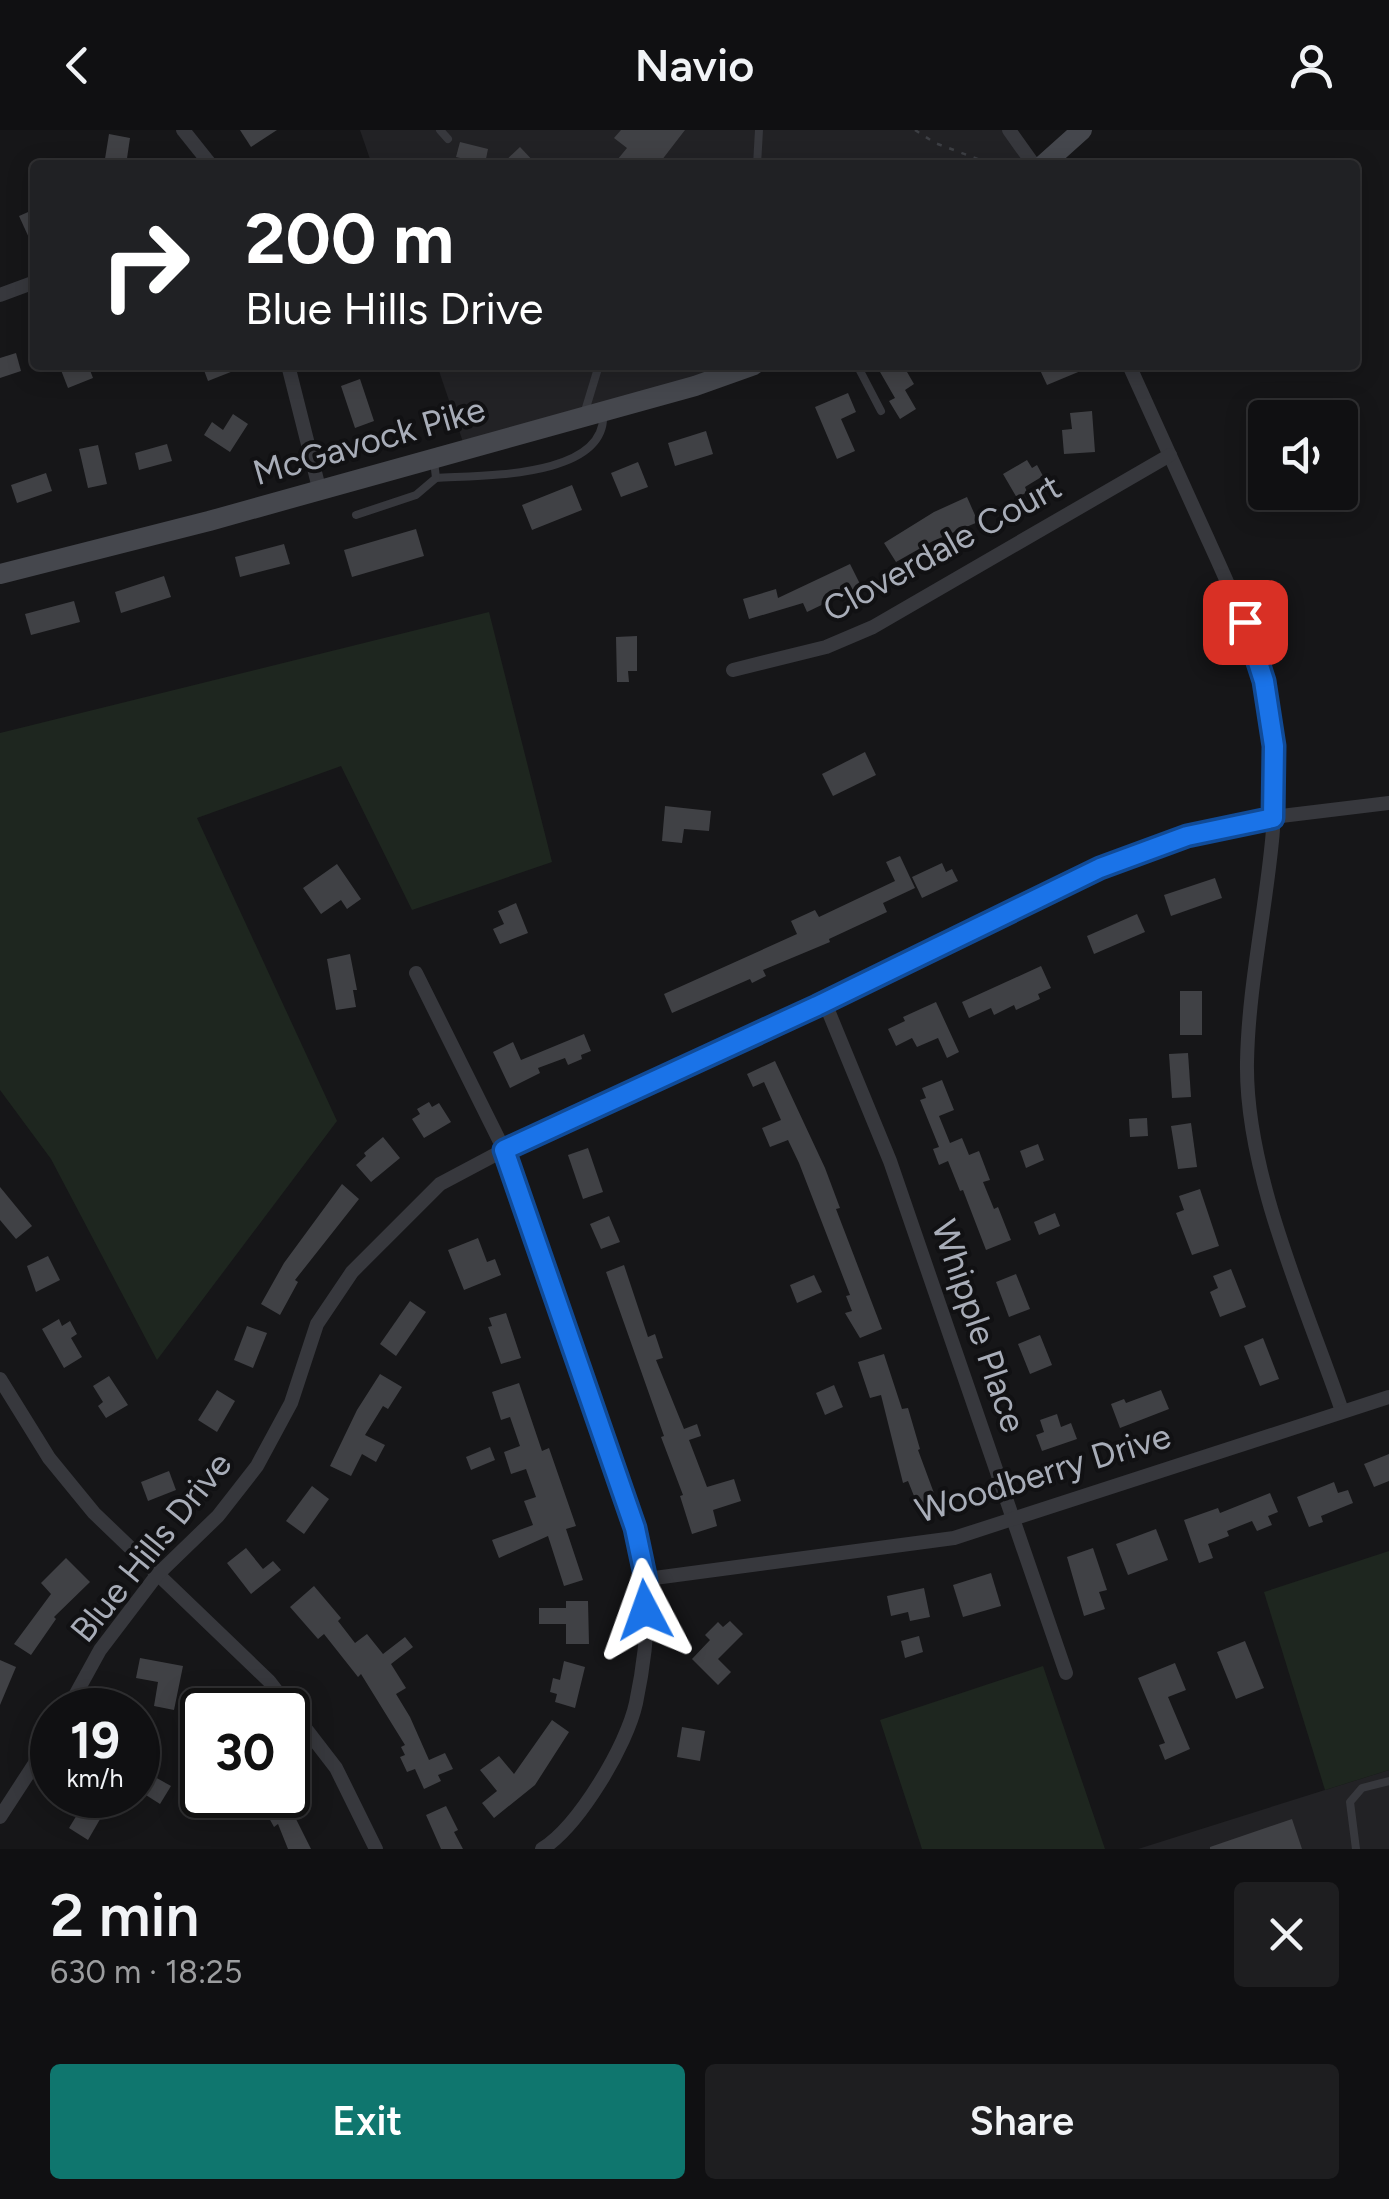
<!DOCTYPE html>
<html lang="en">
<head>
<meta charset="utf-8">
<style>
	:root { --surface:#101012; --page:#1e1e20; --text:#f1f3f6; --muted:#9c9d9f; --line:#303032; --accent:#0f766e }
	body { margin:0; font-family:Figtree,sans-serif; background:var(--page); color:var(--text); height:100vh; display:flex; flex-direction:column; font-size:38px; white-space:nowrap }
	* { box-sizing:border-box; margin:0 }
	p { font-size:32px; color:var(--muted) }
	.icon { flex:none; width:55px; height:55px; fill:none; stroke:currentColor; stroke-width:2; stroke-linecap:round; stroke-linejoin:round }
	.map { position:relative; height:1719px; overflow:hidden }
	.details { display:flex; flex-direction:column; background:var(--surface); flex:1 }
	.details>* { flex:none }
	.hud { position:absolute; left:30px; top:30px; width:1330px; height:210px; border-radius:10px; box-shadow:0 5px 25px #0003,0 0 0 2px var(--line); background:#202124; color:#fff; overflow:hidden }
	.buttons { position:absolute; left:1248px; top:270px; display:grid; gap:20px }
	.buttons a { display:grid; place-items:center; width:110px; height:110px; border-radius:10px; background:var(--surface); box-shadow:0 5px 25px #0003,0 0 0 2px var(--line); font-size:50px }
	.speed { position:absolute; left:30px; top:1558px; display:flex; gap:20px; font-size:50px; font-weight:700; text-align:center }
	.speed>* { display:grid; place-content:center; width:130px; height:130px; border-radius:50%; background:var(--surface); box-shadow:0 5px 25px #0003,0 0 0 2px var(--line); line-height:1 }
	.speed small { font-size:25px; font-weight:400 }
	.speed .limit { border:5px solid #111; border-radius:15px; background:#fff; color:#111 }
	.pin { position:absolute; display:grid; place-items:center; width:85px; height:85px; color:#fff; margin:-42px; border-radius:20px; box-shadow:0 5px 15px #0006 }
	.me { position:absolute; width:110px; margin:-55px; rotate:356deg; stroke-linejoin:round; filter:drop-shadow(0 0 8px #0008) }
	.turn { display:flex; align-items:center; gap:35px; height:210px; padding:0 50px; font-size:45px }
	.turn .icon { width:130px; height:130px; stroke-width:2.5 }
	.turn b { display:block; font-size:70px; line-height:85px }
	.round { display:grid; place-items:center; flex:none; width:105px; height:105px; border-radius:10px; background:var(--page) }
	.headline { display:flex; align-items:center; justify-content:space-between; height:170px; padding:0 50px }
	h1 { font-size:60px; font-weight:600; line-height:75px }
	.button { display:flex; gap:20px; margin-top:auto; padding:20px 50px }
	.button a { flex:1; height:115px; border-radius:10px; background:var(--accent); color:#fff; font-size:40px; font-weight:600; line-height:115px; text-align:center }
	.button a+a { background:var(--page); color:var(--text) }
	header { display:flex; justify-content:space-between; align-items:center; height:130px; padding:0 50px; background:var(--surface); font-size:45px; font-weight:600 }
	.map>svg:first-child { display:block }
	.built { fill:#222225 }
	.green { fill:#1e261f }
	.building { fill:#404145 }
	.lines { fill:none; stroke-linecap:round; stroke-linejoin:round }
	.path { stroke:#3d3f44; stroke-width:2.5; stroke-dasharray:5 8; stroke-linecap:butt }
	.lane { stroke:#37383d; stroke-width:8 }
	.street { stroke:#37383d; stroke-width:14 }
	.secondary { stroke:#45474d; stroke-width:20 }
	.route-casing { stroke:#114b97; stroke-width:25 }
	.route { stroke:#1a73e8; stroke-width:18 }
	.labels { text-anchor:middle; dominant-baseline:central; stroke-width:8; stroke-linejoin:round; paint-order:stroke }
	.street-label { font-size:35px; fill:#a8adb8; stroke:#111113 }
</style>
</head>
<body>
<header><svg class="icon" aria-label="back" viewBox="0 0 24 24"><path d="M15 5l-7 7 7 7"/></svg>Navio<svg class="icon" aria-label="person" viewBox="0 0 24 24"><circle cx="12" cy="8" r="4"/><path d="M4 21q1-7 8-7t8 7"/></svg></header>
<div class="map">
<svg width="1389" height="1719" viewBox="0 0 1389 1719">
	<rect width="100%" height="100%" fill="#161618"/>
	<g class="built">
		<path d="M360,0H1009L1034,35H372Z"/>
		<path d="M437,235H754L465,318Z"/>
		<path d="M1389,1640V1719H1138L1325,1660Z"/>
	</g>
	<g class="green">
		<path d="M489,482L552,732L412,780L341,636L197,688L337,991L157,1230L51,1029L0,960V603Z"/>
		<path d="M1389,1421V1640L1325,1660L1264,1462Z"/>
		<path d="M1043,1536L1105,1719H922L880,1590Z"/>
	</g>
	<g class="building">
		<path d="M240,0H277L251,17Z"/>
		<path d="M621,0H685L658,35H613L627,18L614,8Z"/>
		<path d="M109,4L130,8L126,35H104Z"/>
		<path d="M460,12L488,19L485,34L456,27Z"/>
		<path d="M520,17L537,35H501Z"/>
		<path d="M35,79V121L19,86Z"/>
		<path d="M16,223L21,241L0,248V228Z"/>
		<path d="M59,235H88L93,248L68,258Z"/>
		<path d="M202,235H246V236L208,251Z"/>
		<path d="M876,235H903L914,254L905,260L916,279L900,289L889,271L895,268Z"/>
		<path d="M1053,235H1095L1047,255L1040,240Z"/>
		<path d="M360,249L374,291L355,298L341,256Z"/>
		<path d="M848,263L856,282L841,289L855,321L837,329L815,277Z"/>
		<path d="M1092,281L1095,322L1064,324L1062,300L1072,299L1070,283Z"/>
		<path d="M233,284L248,294L230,322L204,305L212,292L223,300Z"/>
		<path d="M706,301L713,324L675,336L668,313Z"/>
		<path d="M167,314L172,331L139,340L135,323Z"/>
		<path d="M98,315L107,354L88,358L79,319Z"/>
		<path d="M1027,330L1032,338L1037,335L1043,346L1025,357L1027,362L1017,368L1003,344Z"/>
		<path d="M638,332L648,357L621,367L611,343Z"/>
		<path d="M46,343L52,361L17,373L11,355Z"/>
		<path d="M572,355L582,380L532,400L522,375Z"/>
		<path d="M967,367L978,392L933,411L896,432L884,413L934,382Z"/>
		<path d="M416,399L424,426L352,447L344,420Z"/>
		<path d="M284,414L290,434L240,447L235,427Z"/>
		<path d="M850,434L861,456L807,482L803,473L749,489L743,469L776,459L778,468Z"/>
		<path d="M164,446L171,467L121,483L115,462Z"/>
		<path d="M74,471L80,492L31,505L25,484Z"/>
		<path d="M637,506V541H628L629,552H617L616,507Z"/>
		<path d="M865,622L876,645L833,666L822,644Z"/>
		<path d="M665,676L711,681L709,701L684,699L682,713L662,711Z"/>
		<path d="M900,726L915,758L883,773L887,782L829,809L830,812L763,840L766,846L752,853L750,849L672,883L664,864L797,804L791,791L815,780L819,787L895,751L886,732Z"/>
		<path d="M942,733L946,742L952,739L958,751L922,768L912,747Z"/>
		<path d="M337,734L361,769L347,779L341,770L321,784L303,758Z"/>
		<path d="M1215,748L1222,768L1171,786L1164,765Z"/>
		<path d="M516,773L528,803L500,814L493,799L504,794L498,781Z"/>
		<path d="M1137,784L1145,802L1094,824L1087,806Z"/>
		<path d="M350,824L357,860H353L356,877L336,880L327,829Z"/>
		<path d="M1041,836L1051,858L1038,864L1040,869L1016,880L1014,875L994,885L991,878L969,888L962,872Z"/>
		<rect x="1180" y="861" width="22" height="44"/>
		<path d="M936,872L959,922L947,928L938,908L917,917L912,908L896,916L888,899L905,891L903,887Z"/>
		<path d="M584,904L591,921L581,925L582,929L568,935L565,928L538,938L540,943L510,958L493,922L513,912L521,930Z"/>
		<path d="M1188,923L1191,967L1172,968L1169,924Z"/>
		<path d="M775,931L825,1038L840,1078L836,1079L882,1199L860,1208L845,1183L852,1181L846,1166L850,1165L799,1033L788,1010L770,1017L762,998L781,990L764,952L753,957L747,944Z"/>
		<path d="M942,950L954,980L939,986L950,1013L962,1008L969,1025L979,1021L990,1050L983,1052L994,1079L998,1077L1011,1110L986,1120L963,1060L960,1061L948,1031L939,1035L933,1019L939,1017L920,970L926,968L922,958Z"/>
		<path d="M429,972L432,977L439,973L451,992L424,1008L412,989L420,984L417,979Z"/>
		<path d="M1147,988L1148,1006L1130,1007L1129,989Z"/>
		<path d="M1191,993L1197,1037L1178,1039L1171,996Z"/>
		<path d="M383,1007L400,1028L371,1052L356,1035L366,1026L364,1023Z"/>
		<path d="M1038,1014L1044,1030L1026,1038L1020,1021Z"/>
		<path d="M588,1018L603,1062L583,1069L568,1025Z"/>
		<path d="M342,1054L359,1069L295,1150L298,1152L280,1185L261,1174L284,1133Z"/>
		<path d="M0,1057L32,1096L16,1109L0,1090Z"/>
		<path d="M1200,1059L1219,1116L1192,1125L1176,1083L1184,1080L1179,1066Z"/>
		<path d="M1055,1083L1060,1096L1039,1105L1034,1092Z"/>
		<path d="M609,1086L620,1112L601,1119L590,1094Z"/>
		<path d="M478,1108L487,1132L495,1129L501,1145L464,1160L448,1120Z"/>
		<path d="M48,1126L60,1150L36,1162L27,1136Z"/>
		<path d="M624,1135L648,1207L655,1204L663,1228L656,1230L684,1299L697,1294L701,1306L689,1310L707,1357L734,1349L741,1371L713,1380L717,1396L692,1404L680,1366L683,1365L661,1307L664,1306L606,1142Z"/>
		<path d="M1231,1139L1246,1177L1220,1187L1210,1162L1218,1158L1213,1146Z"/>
		<path d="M1016,1144L1030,1179L1009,1187L996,1152Z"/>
		<path d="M814,1145L822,1162L797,1173L790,1155Z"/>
		<path d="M410,1171L426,1182L396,1226L380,1214Z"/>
		<path d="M506,1183L521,1228L501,1234L488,1197L492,1196L489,1188Z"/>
		<path d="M59,1189L62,1196L70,1191L77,1204L71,1208L82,1227L64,1238L42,1199Z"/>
		<path d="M247,1196L267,1203L253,1238L234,1230Z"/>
		<path d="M1040,1205L1052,1235L1030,1244L1018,1214Z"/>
		<path d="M1263,1208L1279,1249L1260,1256L1244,1216Z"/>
		<path d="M884,1224L902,1279L908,1278L920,1319L918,1320L938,1374L920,1381L908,1351L903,1353L881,1265L870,1268L858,1232Z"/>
		<path d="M380,1244L402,1257L388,1279L383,1276L365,1305L385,1315L376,1332L362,1324L351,1346L330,1336L357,1280Z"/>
		<path d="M109,1246L128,1275L106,1288L98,1276L103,1272L93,1256Z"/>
		<path d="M519,1253L542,1321L549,1318L576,1396L566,1399L583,1450L564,1456L548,1406L499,1428L492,1410L533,1395L524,1371L536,1367L526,1339L511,1344L504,1322L520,1316L510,1287L501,1290L492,1262Z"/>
		<path d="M834,1255L843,1277L825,1285L816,1263Z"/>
		<path d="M217,1260L235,1271L217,1302L198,1290Z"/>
		<path d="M1161,1260L1169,1279L1120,1298L1111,1274L1124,1269L1126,1273Z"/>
		<path d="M1057,1284L1061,1297L1071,1293L1077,1309L1042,1321L1036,1305L1044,1302L1040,1290Z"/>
		<path d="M490,1317L495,1330L471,1340L466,1327Z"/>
		<path d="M1389,1324V1351L1374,1357L1364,1334Z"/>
		<path d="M169,1341L176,1360L148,1371L141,1352Z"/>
		<path d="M1334,1352L1338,1363L1348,1360L1353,1373L1321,1386L1323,1392L1309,1397L1297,1367Z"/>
		<path d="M312,1356L329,1369L304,1404L286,1391Z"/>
		<path d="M1270,1363L1278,1382L1268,1386L1272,1395L1257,1401L1252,1391L1227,1401L1229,1406L1208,1414L1213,1428L1199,1433L1184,1390L1218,1378L1220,1383Z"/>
		<path d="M1156,1399L1168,1430L1128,1445L1116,1414Z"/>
		<path d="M246,1418L263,1439L273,1431L281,1440L251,1464L227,1433Z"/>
		<path d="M1093,1418L1107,1460L1099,1462L1105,1479L1084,1486L1067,1427Z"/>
		<path d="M66,1428L90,1452L54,1487L56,1489L31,1525L14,1514L51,1464L41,1453Z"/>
		<path d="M991,1443L1001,1476L963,1487L953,1455Z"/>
		<path d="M314,1456L341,1488L338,1491L355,1513L367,1504L383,1524L405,1507L413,1517L391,1534L406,1558L396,1564L410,1587L429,1630L445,1623L453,1639L438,1645L441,1651L424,1659L415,1639L407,1642L400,1627L405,1625L401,1617L405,1615L361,1544L358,1547L324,1504L318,1509L290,1477Z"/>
		<path d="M924,1458L930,1487L910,1491L908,1482L891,1486L887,1466Z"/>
		<path d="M566,1471H588L589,1514H566V1494H539V1478H566Z"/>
		<path d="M730,1491L743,1504L718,1529L731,1542L718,1555L692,1529L710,1510L705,1505L718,1492L723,1497Z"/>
		<path d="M919,1506L923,1522L905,1528L901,1511Z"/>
		<path d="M1245,1511L1264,1558L1236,1569L1217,1522Z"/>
		<path d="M140,1528L183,1536L174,1580L154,1576L158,1552L136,1548Z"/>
		<path d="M0,1530L16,1537L0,1575Z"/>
		<path d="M564,1531L585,1537L575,1578L555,1572L557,1564L550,1562L553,1548L560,1550Z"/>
		<path d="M1175,1533L1186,1560L1168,1567L1190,1619L1165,1630L1159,1615L1165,1613L1138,1548Z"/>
		<path d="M552,1590L569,1602L535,1655L494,1688L482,1673L497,1661L480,1640L499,1626L514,1644Z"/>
		<path d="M682,1597L705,1601L700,1631L677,1627Z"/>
		<path d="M146,1642L171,1656L160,1674L138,1660Z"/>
		<path d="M89,1665H114L88,1710L69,1698Z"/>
		<path d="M238,1665H284L311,1719H288L278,1694L274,1697L263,1677L242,1688L231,1669Z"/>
		<path d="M446,1676L458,1700L454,1702L463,1719H441L426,1685Z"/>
		<path d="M1292,1689L1302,1719H1210V1717Z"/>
	</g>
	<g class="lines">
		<path class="path" d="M915,0L935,13L994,35"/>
		<g class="lane">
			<path d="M440,0L448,9"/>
			<path d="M757,35L759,0"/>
			<path d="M857,235L881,281"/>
			<path d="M585,281L599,235"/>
			<path d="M436,348C480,345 609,349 603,282"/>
			<path d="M356,385L416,365L436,348L434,331"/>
			<path d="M1356,1719L1350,1672L1362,1658L1389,1651"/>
		</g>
		<g class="street">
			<path d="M183,0L211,35"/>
			<path d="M1009,0L1034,35"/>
			<path d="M0,165L35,152"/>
			<path d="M288,235L319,358"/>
			<path d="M1129,235C1153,288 1177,341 1201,394C1233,465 1269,536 1274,615C1282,721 1249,826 1247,932C1245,1043 1306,1176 1342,1281"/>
			<path d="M733,540L826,517L873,497L1170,325"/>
			<path d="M416,843L504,1020L635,1398C639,1415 645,1434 647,1451C649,1489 644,1535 636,1573C627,1615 579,1696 542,1719"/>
			<path d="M825,873L890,1031L1066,1543"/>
			<path d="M0,1249L49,1328L94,1383L269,1551L336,1638L376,1719"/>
			<path d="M647,1449L954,1408L1389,1267"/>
			<path d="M67,1580L100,1520L157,1445L218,1386L257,1336L291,1273L317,1194L352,1142L440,1054L504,1020L817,876L1099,739L1187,706L1273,687L1389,673"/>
			<path d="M0,1687L52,1607"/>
		</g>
		<g class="secondary">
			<path d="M1043,35L1082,0"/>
			<path d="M0,444L209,391L695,256L754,235"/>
		</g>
	</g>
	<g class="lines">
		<defs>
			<path id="route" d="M645,1480L646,1450L635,1398L504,1020L817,876L1100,738L1187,706L1273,688L1274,616L1264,551L1245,492"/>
		</defs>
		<use href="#route" class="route-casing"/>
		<use href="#route" class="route"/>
	</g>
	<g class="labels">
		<g class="street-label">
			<text transform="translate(369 311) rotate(-16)">McGavock Pike</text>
			<text transform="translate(942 418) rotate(-29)">Cloverdale Court</text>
			<text transform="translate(979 1196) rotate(71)">Whipple Place</text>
			<text transform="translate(1043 1343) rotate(-17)">Woodberry Drive</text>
			<text transform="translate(151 1417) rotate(-51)">Blue Hills Drive</text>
		</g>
	</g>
</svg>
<div class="buttons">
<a><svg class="icon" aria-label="sound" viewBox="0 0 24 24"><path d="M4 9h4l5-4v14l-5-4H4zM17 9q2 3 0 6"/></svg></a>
</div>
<div class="speed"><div>19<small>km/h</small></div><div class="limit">30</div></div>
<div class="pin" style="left:1245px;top:492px;background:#d93025"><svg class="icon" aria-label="arrive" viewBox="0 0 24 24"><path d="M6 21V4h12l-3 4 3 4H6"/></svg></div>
<svg class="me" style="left:645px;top:1480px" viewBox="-20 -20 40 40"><path d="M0-17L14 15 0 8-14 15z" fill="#1a73e8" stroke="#fff" stroke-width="4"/></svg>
<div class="hud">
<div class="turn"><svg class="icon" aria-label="right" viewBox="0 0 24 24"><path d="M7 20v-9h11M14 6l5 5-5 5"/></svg><div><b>200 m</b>Blue Hills Drive</div></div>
</div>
</div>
<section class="details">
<div class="headline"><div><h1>2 min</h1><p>630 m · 18:25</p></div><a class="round"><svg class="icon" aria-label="close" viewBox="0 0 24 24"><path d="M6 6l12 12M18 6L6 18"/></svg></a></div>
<div class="button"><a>Exit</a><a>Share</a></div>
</section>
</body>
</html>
